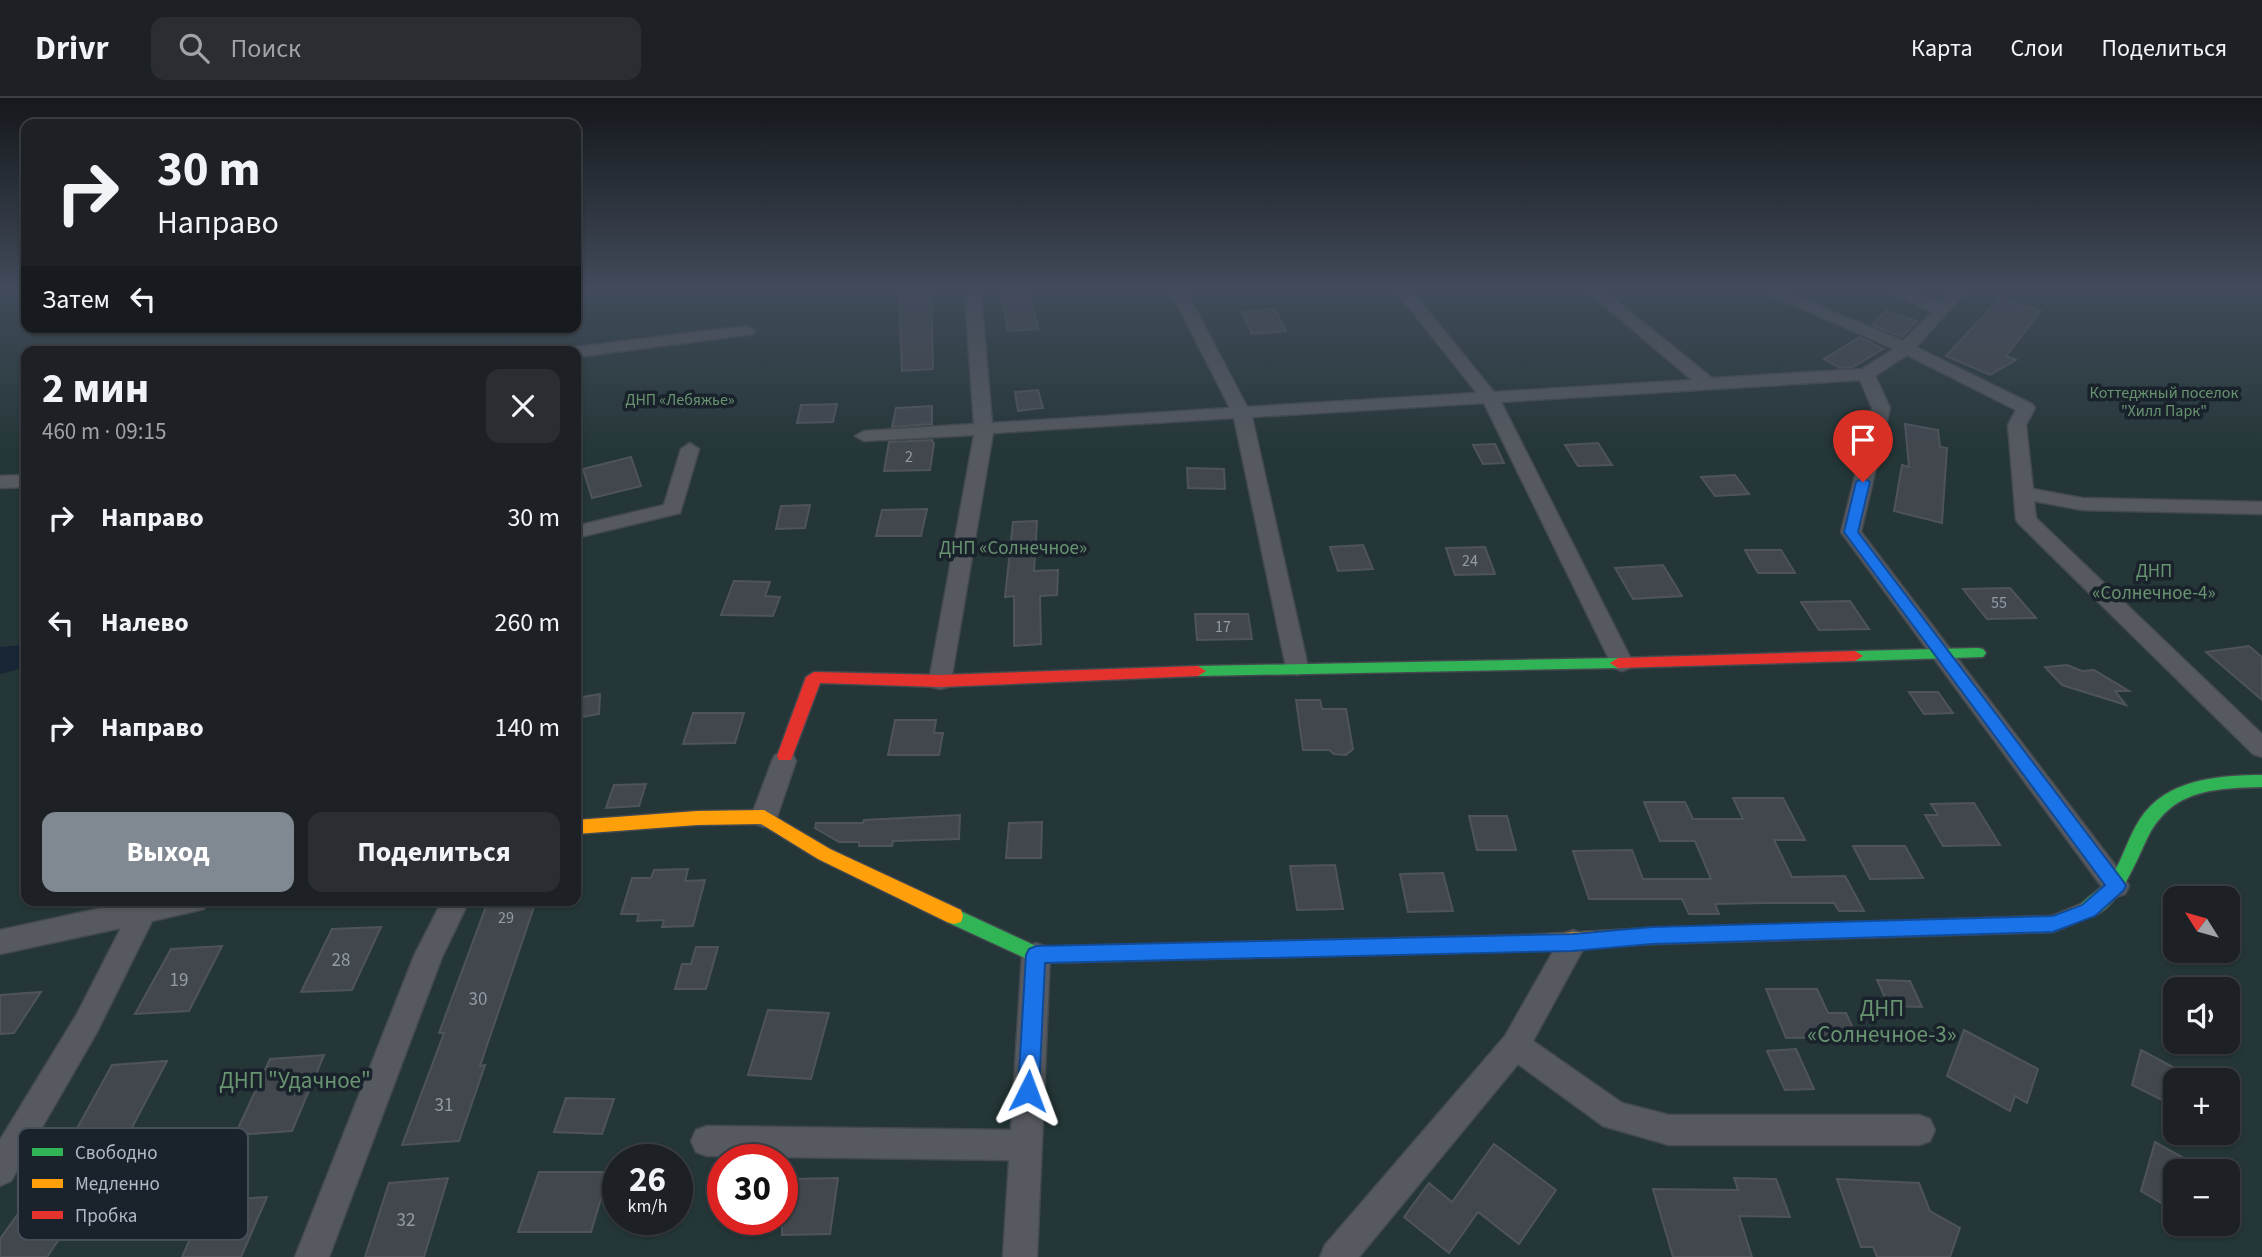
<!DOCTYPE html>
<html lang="ru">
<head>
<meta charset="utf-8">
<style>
	:root { --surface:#1d2126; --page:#2a2e32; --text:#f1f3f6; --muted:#a0a3a7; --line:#3b3e43; --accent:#808891 }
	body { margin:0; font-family:"Source Sans 3",sans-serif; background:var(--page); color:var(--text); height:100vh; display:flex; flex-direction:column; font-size:26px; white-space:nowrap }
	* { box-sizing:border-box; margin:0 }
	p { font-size:23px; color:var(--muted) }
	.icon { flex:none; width:38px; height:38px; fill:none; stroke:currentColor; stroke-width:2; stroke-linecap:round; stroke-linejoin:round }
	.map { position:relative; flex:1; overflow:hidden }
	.panel { position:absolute; left:21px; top:248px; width:560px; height:560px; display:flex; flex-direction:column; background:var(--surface); border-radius:14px; box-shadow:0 2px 5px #0004,0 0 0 2px var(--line) }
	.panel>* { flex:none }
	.guide { position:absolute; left:21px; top:21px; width:560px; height:214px; border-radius:14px; box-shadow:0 2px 5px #0004,0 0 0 2px var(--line); background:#1d2126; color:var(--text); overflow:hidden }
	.needle { width:46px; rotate:307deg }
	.tools { position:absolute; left:2163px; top:788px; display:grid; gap:14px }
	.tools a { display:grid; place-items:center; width:77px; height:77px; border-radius:14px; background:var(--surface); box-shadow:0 2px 5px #0004,0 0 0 2px var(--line); font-size:35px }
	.speed { position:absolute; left:602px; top:1046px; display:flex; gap:14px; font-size:35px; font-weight:700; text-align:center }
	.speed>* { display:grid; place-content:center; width:91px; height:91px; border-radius:50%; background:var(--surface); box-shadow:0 2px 5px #0004,0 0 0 2px var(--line); line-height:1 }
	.speed small { font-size:18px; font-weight:400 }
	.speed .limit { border:10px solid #d22; background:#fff; color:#111 }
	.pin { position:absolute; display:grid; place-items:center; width:60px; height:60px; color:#fff; margin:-72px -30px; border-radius:50% 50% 50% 0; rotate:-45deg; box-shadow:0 0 7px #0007 }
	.pin .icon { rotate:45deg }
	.me { position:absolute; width:77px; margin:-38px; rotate:3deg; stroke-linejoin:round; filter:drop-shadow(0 0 5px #0008) }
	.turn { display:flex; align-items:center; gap:24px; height:147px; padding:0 21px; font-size:32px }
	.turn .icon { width:91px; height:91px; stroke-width:2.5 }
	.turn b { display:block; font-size:49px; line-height:60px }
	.then { display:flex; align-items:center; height:66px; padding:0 21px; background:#0003; gap:14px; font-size:26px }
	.round { display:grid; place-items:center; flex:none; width:74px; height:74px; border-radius:14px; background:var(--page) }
	.overview { display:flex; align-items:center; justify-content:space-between; height:119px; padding:0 21px }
	h1 { font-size:42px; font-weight:700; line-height:52px }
	.action { display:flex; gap:14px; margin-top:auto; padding:14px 21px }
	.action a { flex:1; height:80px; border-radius:14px; background:var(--accent); color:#fff; font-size:28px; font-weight:700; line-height:80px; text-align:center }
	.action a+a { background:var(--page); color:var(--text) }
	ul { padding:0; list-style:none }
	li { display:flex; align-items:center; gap:21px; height:105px; padding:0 21px }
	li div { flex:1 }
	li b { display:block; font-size:26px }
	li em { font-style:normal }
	header { display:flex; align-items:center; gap:42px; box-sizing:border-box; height:98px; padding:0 35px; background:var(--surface); border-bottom:2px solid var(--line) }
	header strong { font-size:33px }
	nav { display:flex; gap:38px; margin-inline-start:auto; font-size:24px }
	.search { width:490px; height:63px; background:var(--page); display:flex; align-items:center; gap:18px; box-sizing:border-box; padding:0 24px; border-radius:14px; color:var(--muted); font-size:26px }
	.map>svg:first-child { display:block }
	.green { fill:#243637; fill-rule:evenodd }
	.water { fill:#182534 }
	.building { fill:#42474e; stroke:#4e545a; stroke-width:2 }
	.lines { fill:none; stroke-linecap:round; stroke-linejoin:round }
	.street-casing { stroke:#44494f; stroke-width:3 }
	.fast-casing { stroke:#44494f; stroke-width:3 }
	.slow-casing { stroke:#44494f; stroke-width:3 }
	.jam-casing { stroke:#44494f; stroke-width:3 }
	.street { fill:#565a60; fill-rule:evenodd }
	.fast { fill:#30b455; fill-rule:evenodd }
	.slow { fill:#ff9f0a; fill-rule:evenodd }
	.jam { fill:#e5322d; fill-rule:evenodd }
	.route { fill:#1a73e8; stroke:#114b97; stroke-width:2 }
	.labels { text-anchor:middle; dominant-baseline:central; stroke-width:7; stroke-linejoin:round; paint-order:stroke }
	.far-park-label { font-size:16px; fill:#689370; stroke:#1a232c }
	.number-label { font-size:16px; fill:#949ca6 }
	.park-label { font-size:19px; fill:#689370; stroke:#1a232c }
	.near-number-label { font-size:19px; fill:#949ca6 }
	.near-park-label { font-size:23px; fill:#689370; stroke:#1a232c }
	.key { fill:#1a232c; stroke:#47505a; stroke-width:2 }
	.key-label { font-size:19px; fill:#b0b9c4 }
</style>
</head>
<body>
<header>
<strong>Drivr</strong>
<div class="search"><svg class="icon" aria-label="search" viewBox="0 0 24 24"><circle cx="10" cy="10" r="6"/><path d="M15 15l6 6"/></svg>Поиск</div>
<nav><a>Карта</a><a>Слои</a><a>Поделиться</a></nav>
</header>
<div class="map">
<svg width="2262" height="1159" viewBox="0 0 2262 1159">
	<rect width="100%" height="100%" fill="#272c32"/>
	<path class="green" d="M0,192H26V229H576V192H2262V405L2081,409L2116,413L2262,416V1159H0V576L26,569V803H576V254H26V547L0,549ZM2175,800H2228V852H2175ZM2175,891H2228V943H2175ZM2175,982H2228V1034H2175ZM618,1062H677V1122H618ZM723,1062H782V1122H723ZM2175,1073H2228V1125H2175Z"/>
	<path class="water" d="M26,547V569L0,576V549Z"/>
	<g class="building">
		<path d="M899,192H931L933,271L902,273Z"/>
		<path d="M1000,192H1029L1038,231L1008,233Z"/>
		<path d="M2000,200L2041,213L2006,258L2016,262L1990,277L1946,258Z"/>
		<path d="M1275,211L1286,233L1252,236L1242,214Z"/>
		<path d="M1886,213L1917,223L1902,239L1872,227Z"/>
		<path d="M1860,239L1883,251L1853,269L1840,270L1824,261Z"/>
		<path d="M1038,292L1043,310L1018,313L1015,294Z"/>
		<path d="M837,306L833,324L797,325L801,307Z"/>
		<path d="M932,308V326L892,329L896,310Z"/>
		<path d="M1905,326L1938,332L1940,349L1947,350L1942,425L1894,413L1902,367L1909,369Z"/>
		<path d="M932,342L934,346L930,372L884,373L889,344Z"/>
		<path d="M1598,345L1612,367L1578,368L1565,347Z"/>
		<path d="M1495,346L1504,365L1483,366L1473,347Z"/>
		<path d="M631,359L641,388L592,400L583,371Z"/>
		<path d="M1187,370L1224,371L1225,391L1188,390Z"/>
		<path d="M1735,377L1749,396L1715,398L1701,379Z"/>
		<path d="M810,407L805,430L776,431L781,408Z"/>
		<path d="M927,411L921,438H876L882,412Z"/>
		<path d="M1037,423L1034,473L1058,472L1057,497L1040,498L1041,546L1014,548V498L1005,499L1013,424Z"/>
		<path d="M1363,447L1373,471L1338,473L1330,449Z"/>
		<path d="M1485,449L1495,476L1455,477L1446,450Z"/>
		<path d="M1745,452H1781L1795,475H1758Z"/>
		<path d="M1663,467L1682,498L1633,501L1615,470Z"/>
		<path d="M734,483L770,484L765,498L780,499L773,518L721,517Z"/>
		<path d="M2010,490L2036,520L1987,521L1963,491Z"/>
		<path d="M1850,503L1869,531L1819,532L1801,504Z"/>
		<path d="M1195,516H1248L1252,541L1197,542Z"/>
		<path d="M2249,548L2262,559V602L2206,554Z"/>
		<path d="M2067,567L2082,573L2094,572L2129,593H2115L2126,607L2062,587L2045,569Z"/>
		<path d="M1909,594H1938L1953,615L1924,616Z"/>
		<path d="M600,596L599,616L576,620V600Z"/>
		<path d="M1296,602H1320L1322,611H1346L1353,651L1346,657L1334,656L1329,652H1303Z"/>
		<path d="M693,615H744L735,645L683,646Z"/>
		<path d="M895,622H936L934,635H943L939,657H888Z"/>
		<path d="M646,686L639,708L606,710L614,687Z"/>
		<path d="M1733,700H1783L1805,742H1774L1792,779L1845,778L1864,813H1839L1834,805H1766L1715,806L1719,816H1689L1682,801H1589L1573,753L1632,752L1643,781H1711L1695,743H1660L1644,704H1685L1693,721H1743Z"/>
		<path d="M1974,705L2000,747L1943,748L1925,717H1938L1931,706Z"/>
		<path d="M960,717L959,741L893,743L892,748H859V744H839L815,730L816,725H863L864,722Z"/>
		<path d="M1469,718H1507L1516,752H1477Z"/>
		<path d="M1042,724L1041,760H1006L1009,725Z"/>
		<path d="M1853,748H1905L1923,780L1870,781Z"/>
		<path d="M1335,767L1343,811L1297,812L1290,768Z"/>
		<path d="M688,771L685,783L705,782L693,828L662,829L664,822L637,823L639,816H621L632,780H651L654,772Z"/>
		<path d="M1443,775L1453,813L1408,814L1400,776Z"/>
		<path d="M488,803H536L480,968L485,967L459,1043L402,1047L444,935H439Z"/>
		<path d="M381,829L352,892L301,894L332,831Z"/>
		<path d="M222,848L189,913L135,916L171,851Z"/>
		<path d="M696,849H718L706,891H675L682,866H691Z"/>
		<path d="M1877,882L1910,883L1922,909L1889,908Z"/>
		<path d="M1766,891H1817L1828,915H1846L1857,939L1786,940Z"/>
		<path d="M41,894L14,935L0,936V897Z"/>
		<path d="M768,912L829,915L811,981L748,977Z"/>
		<path d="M1964,932L2038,971L2027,1005L2015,998L2010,1013L1947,978Z"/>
		<path d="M1796,951L1814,991L1785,992L1767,953Z"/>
		<path d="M2141,952L2175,970V998L2166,993L2164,1003L2132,987Z"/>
		<path d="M324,957L292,1033L235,1037L270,961Z"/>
		<path d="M167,963L127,1039L70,1043L112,967Z"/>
		<path d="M566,1000L614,1001L602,1036L554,1034Z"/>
		<path d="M2155,1044L2207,1073H2175V1113L2141,1093Z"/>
		<path d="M1494,1046L1556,1092L1519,1146L1478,1114L1449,1155L1404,1119L1429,1085L1452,1104Z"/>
		<path d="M539,1074H609L591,1134H518Z"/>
		<path d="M448,1080L424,1159H365L389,1085Z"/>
		<path d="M838,1080L830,1136L782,1137V1101H787L791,1081Z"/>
		<path d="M1734,1080L1776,1081L1790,1119L1739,1118L1752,1159H1673L1653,1091L1738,1092Z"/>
		<path d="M43,1081L97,1085L47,1159H0V1141Z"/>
		<path d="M1837,1081L1919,1085L1930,1113L1960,1130L1950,1159H1877L1873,1149H1861Z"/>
		<path d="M267,1099L241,1159H182L207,1103Z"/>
	</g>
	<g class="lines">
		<defs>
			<g id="street">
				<path d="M1176,192L1186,193L1188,196L1247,309L1477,295L1395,192H1411L1494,294L1692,282L1586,192H1603L1712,280L1862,271L1894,251L1760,192H1781L1903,243L1932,214L1885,192H1907L1940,205L1952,192H1968L1916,249L2032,306L2035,310L2026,327L2033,391L2082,400L2262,404V416L2082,412L2034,403L2036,420L2262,636V659L2253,656L2019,426L2016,422L2008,327L2016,312L1907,257L1875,278L1890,310L1861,434L2125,780L2129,788L2125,796L2116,799L2107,796L1841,434L1872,310L1860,282L1501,304L1633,565L1630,570L1622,573L1614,570L1611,565L1484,305L1252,319L1308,569L1305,574L1297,577L1289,574L1286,569L1234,320L993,335L951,583L948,589L940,591L932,589L929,583L974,337L864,343L855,338L864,333L974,326L965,198L973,193L981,198L992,325L1230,310L1172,196Z"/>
				<path d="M747,228L755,233L753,236L576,259V254H568L576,249Z"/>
				<path d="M690,345L699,351L680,415L576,440V428L664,407L681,351Z"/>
				<path d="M26,377V389L0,390V378Z"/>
				<path d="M784,654L793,657L796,663L777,719L773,726L764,729L755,726L751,719L772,663L775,657Z"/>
				<path d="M134,803H207L204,811L152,823L97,934L11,1083L0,1088V1042L77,916L121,830L0,856V832Z"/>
				<path d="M442,803H469L442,859L329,1159H295L414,858Z"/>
				<path d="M1573,832L1583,836L1587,844L1533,943L1622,1005L1669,1017H1919L1930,1021L1935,1032L1930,1043L1919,1047H1669L1603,1028L1518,966L1359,1159H1320L1325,1147L1505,938L1563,836Z"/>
				<path d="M1036,845L1046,849L1050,857L1037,1159H1003L1009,1062L707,1058L696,1054L691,1043L696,1032L707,1028L1011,1032L1022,857L1026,849Z"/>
			</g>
			<g id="fast">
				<path d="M1978,550L1983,551L1986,555L1983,559L1855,563L1847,558L1855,553Z"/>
				<path d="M1618,560L1626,565L1618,570L1198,578L1190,573L1198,568Z"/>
				<path d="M2262,677V689C2232,690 2198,690 2173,708C2164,715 2157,723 2151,733C2139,754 2114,830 2079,817L2077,812C2083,800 2102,792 2111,779C2123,761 2128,739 2140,721C2166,681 2219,677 2262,677Z"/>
				<path d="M954,810L1038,849L1527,837L1534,839L1537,845L1534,851L1527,853L1036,865L947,824L945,818L947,812Z"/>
			</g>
			<g id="slow">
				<path d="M764,712L830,751L961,812L963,818L961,824L954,826L947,824L818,761L761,726L697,727L576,736V722L697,713Z"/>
				<path d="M2086,804L2093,807L2095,812L2093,817L2053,834L1652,846L1527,853L1520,851L1517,845L1520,839L1527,837L1652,830L2052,818Z"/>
			</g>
			<g id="jam">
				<path d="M1855,553L1863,558L1855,563L1618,570L1610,565L1618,560Z"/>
				<path d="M1198,568L1206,573L1198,578L940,589L820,585L791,662H779L777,658L806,579L814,574L940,577Z"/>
			</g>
		</defs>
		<use href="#street" class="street-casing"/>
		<use href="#fast" class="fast-casing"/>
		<use href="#slow" class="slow-casing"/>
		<use href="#jam" class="jam-casing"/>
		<use href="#street" class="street"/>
		<use href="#fast" class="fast"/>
		<use href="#slow" class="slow"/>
		<use href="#jam" class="jam"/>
	</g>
	<linearGradient id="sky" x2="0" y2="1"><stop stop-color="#15181c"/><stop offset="0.54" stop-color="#414b5a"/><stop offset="1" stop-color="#414b5a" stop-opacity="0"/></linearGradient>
	<rect width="2262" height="355" fill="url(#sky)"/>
	<path class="route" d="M1863,380L1870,384L1858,434L2123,783L2126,788L2123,793L2095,818L2053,834L1652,846L1573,853L1045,865L1039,993L1036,1000L1028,1003L1021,1000L1018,993L1026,857L1029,851L1036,848L1573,836L1652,829L2053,818L2082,807L2105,787L1844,434L1856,384Z"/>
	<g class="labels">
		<g class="far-park-label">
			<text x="2164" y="295">Коттеджный поселок<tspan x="2164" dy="18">"Хилл Парк"</tspan></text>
			<text x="680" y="302">ДНП «Лебяжье»</text>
		</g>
		<g class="number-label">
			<text x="909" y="359">2</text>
			<text x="1470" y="463">24</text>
			<text x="1999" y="505">55</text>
			<text x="1223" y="529">17</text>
			<text x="506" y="820">29</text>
		</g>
		<g class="park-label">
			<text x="1013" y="450">ДНП «Солнечное»</text>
			<text x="2154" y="473">ДНП<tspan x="2154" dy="22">«Солнечное-4»</tspan></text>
		</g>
		<g class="near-number-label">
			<text x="341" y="862">28</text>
			<text x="179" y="882">19</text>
			<text x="478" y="901">30</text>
			<text x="444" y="1007">31</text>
			<text x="406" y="1122">32</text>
		</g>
		<g class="near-park-label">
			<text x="1882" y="910">ДНП<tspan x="1882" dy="26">«Солнечное-3»</tspan></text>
			<text x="295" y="982">ДНП "Удачное"</text>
		</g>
	</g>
	<rect x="18" y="1030" width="230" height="112" rx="10" class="key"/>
	<rect x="32" y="1050" width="31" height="8" fill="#30b455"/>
	<rect x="32" y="1081" width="31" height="9" fill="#ff9f0a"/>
	<rect x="32" y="1113" width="31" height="8" fill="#e5322d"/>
	<g class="key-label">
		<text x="75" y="1061">Свободно</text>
		<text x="75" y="1092">Медленно</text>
		<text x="75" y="1124">Пробка</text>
	</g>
</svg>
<div class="tools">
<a><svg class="needle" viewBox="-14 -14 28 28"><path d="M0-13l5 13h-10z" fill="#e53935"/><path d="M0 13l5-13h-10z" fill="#a0a3a7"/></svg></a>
<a><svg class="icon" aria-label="sound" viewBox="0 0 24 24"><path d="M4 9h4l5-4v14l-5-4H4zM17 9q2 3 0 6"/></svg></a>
<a>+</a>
<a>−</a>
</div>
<div class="speed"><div>26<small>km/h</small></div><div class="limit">30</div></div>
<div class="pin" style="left:1863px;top:384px;background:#d93025"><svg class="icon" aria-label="arrive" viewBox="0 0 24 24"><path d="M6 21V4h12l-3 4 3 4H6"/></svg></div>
<svg class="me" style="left:1028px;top:993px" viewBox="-20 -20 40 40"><path d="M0-17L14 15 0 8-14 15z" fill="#1a73e8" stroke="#fff" stroke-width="4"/></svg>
<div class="guide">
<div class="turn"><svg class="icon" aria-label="right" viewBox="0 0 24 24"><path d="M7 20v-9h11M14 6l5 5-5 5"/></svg><div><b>30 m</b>Направо</div></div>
<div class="then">Затем<svg class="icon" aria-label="left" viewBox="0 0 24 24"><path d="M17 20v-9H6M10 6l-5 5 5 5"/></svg></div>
</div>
<section class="panel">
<div class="overview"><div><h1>2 мин</h1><p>460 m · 09:15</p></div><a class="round"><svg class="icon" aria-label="close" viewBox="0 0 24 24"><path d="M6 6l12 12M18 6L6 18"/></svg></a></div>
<ul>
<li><svg class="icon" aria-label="right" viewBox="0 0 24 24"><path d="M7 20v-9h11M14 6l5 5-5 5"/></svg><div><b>Направо</b></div><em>30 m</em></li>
<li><svg class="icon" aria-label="left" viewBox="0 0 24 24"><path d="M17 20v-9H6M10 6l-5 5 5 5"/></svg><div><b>Налево</b></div><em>260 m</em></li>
<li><svg class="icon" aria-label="right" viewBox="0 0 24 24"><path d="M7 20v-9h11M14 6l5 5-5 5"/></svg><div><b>Направо</b></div><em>140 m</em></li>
</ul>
<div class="action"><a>Выход</a><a>Поделиться</a></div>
</section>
</div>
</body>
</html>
